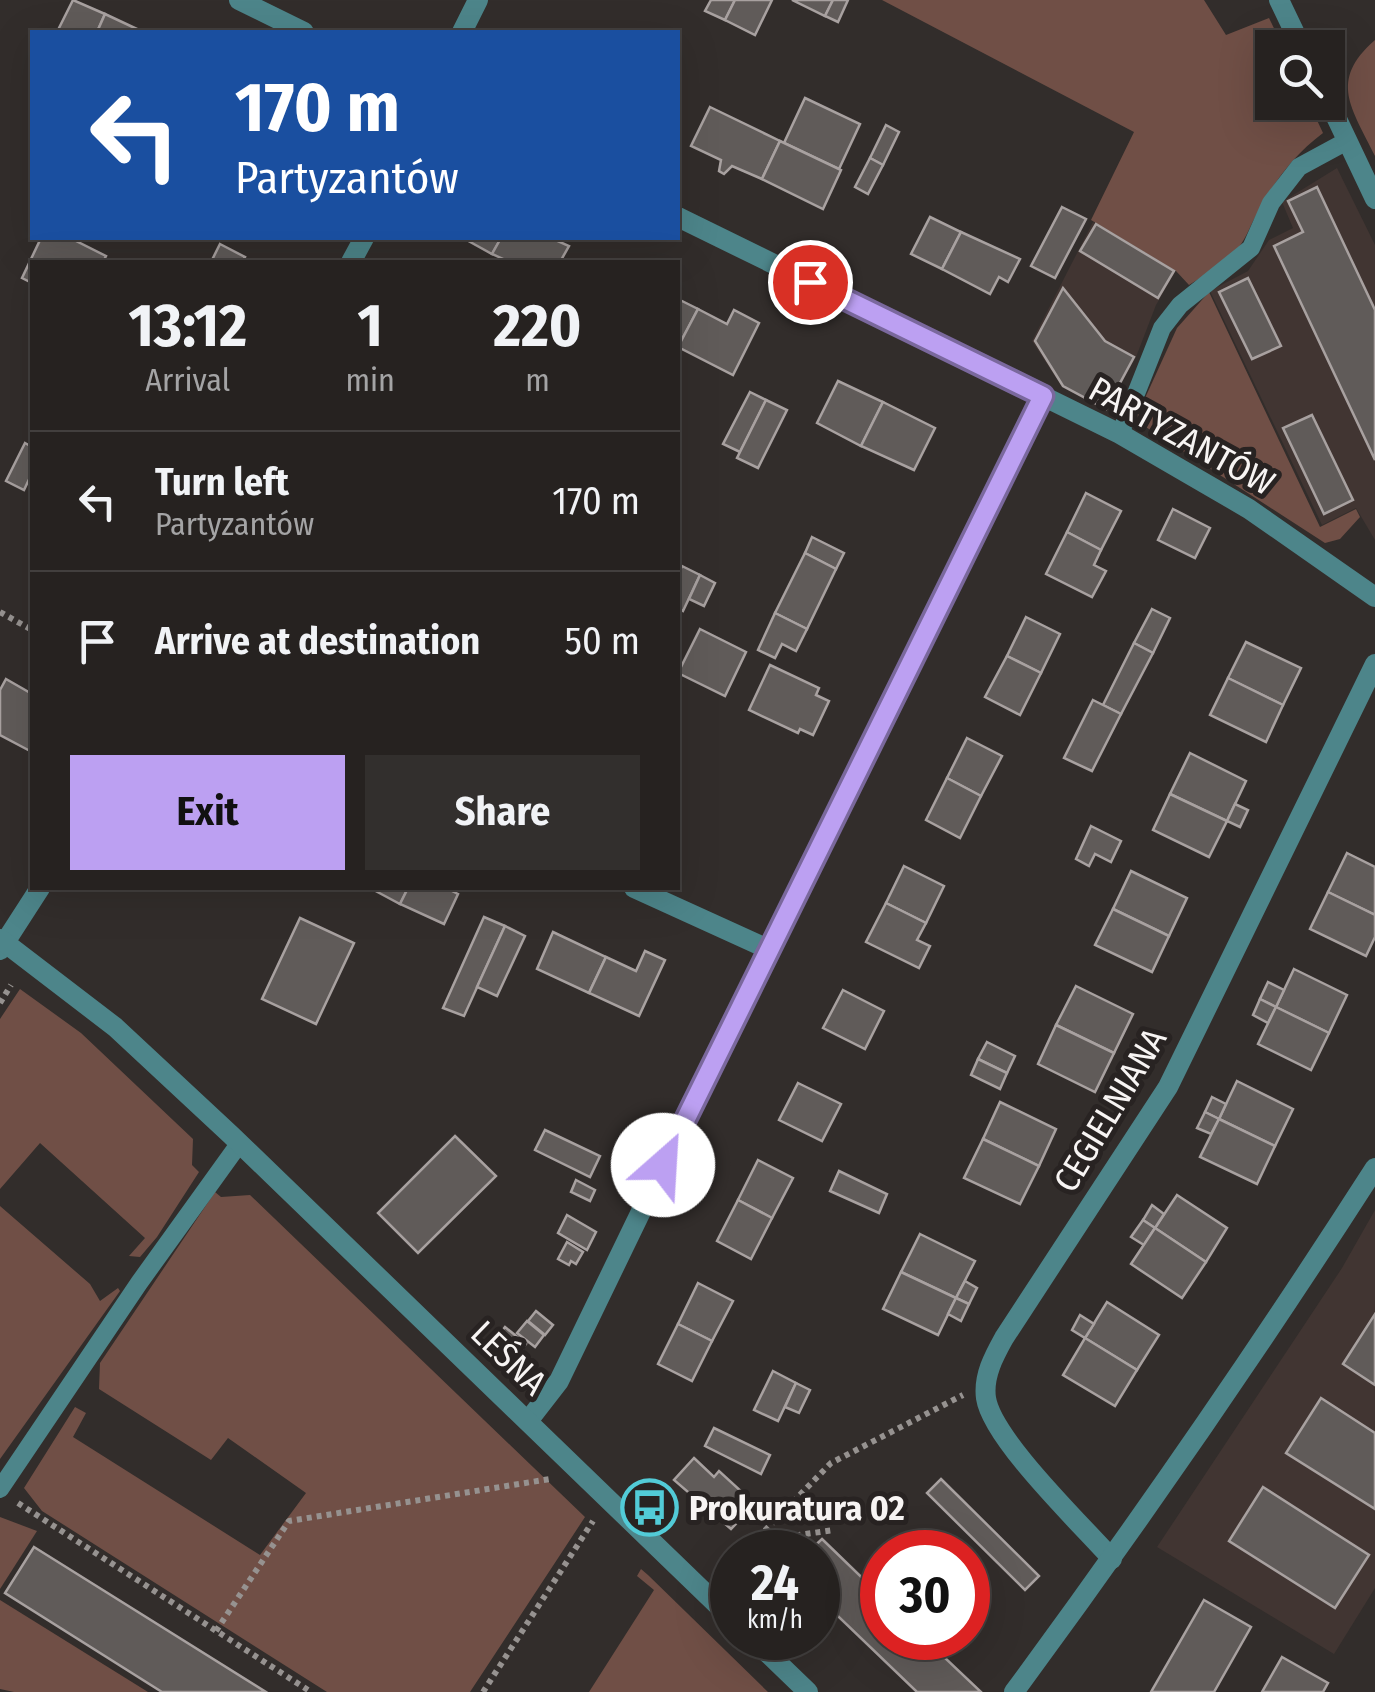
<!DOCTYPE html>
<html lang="en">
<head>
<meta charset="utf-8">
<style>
	:root { --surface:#262220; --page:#322f2d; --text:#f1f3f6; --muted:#a4a4a5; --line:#423f3e; --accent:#bca0f2 }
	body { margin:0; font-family:"Fira Sans Condensed",sans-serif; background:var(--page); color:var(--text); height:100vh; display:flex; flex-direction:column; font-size:38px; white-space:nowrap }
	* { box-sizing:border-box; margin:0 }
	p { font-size:32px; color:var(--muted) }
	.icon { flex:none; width:55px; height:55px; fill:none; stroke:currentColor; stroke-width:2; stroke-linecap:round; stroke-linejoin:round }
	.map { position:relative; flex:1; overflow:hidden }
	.panel { position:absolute; left:30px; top:260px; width:650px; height:630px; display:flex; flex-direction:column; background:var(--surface); border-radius:0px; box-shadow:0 10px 40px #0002,0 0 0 2px var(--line) }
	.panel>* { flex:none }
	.banner { position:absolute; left:30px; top:30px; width:650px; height:210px; border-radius:0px; box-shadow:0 10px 40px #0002,0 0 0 2px var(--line); background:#1a4fa0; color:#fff; overflow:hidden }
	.buttons { position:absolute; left:1255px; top:30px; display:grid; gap:20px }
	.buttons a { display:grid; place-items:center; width:90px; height:90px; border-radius:0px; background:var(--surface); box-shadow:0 10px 40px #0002,0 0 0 2px var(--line); font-size:50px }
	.speed { position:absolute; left:710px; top:1530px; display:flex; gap:20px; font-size:50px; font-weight:700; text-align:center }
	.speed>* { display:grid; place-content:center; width:130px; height:130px; border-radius:50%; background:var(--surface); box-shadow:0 10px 40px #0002,0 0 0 2px var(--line); line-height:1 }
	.speed small { font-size:25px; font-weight:400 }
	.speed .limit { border:15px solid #d22; background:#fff; color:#111 }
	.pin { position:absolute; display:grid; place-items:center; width:85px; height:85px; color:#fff; margin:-42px; border:5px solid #fff; border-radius:50%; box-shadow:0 2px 10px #0007 }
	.me { position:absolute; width:110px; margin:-55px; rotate:26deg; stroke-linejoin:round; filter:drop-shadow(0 0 8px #0008) }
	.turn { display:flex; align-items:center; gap:35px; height:210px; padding:0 40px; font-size:45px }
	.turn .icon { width:130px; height:130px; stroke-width:2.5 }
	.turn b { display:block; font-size:70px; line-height:85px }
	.eta { display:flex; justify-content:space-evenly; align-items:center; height:170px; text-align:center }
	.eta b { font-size:60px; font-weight:700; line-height:70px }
	.cta { display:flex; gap:20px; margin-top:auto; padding:20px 40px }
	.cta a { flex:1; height:115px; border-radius:0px; background:var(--accent); color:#111; font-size:40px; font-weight:700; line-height:115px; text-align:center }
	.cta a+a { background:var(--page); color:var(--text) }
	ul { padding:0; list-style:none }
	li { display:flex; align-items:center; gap:30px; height:140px; padding:0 40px; border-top:2px solid var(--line) }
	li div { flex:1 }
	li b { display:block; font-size:38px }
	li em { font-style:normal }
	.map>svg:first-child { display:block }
	.built { fill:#413532 }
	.green { fill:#704f46 }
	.building { fill:#605b59; stroke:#a8a1a0; stroke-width:2.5 }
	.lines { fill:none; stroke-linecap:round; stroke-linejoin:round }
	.path { stroke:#969290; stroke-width:6; stroke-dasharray:5 5; stroke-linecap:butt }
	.service { stroke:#4d858a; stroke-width:18 }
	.minor { stroke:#4d858a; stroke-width:20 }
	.tertiary { stroke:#4d858a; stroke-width:20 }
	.route-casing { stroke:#7a689d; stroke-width:25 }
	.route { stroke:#bca0f2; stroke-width:18 }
	.labels { text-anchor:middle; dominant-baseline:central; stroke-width:10; stroke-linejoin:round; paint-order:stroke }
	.street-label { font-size:35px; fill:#f7f4f3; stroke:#282322 }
	.poi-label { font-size:35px; font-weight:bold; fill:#f7f4f3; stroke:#282322; text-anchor:start }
</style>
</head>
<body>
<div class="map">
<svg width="1375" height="1692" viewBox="0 0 1375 1692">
	<rect width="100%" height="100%" fill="#322d2b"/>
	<g class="built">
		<path d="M1337,168L1375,245V540L1356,508L1322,525L1210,291L1248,271L1269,240L1293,228L1282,202Z"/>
		<path d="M1093,222L1175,272L1156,305L1136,357L1106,411L1062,387L1032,341Z"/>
		<path d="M1375,1210V1588L1334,1654L1157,1547L1342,1268Z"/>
	</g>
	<g class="green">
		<path d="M882,0H1204L1226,35L1269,18L1283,47L1272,48V102L1309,103L1323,133C1294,155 1275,180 1258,212C1251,223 1247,237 1239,247C1226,264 1206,274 1189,285L1176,271L1091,220L1134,132Z"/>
		<path d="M1375,40V156C1352,108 1328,81 1375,40Z"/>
		<path d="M1209,292L1320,527L1356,509L1360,517L1340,539L1325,543L1135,420L1177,328Z"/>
		<path d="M20,989L81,1033L193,1139L192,1165L199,1172L157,1237L140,1257L129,1256L145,1238L40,1143L0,1189V1019Z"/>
		<path d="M215,1192L221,1197L250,1195L585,1517L470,1692H327L42,1511L24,1488L75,1407L86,1413L73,1437L260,1555L306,1493L228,1438L211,1460L99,1389L100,1363Z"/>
		<path d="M0,1206L90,1284L100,1301L118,1288L120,1291L0,1459Z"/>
		<path d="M0,1517L37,1531L0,1589Z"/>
		<path d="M641,1569L648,1575L768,1692H589L654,1590L637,1576Z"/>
		<path d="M0,1600L148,1692H14L0,1689Z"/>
	</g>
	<g class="building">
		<path d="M73,0L105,14L97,32H57Z"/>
		<path d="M711,0H735L725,20L705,11Z"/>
		<path d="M735,0H772L755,35L725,20Z"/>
		<path d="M792,0H833L825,16Z"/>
		<path d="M833,0H848L838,22L825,16Z"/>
		<path d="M105,14L137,29L136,32H97Z"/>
		<path d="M805,98L860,124L839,169L784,143Z"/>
		<path d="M710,107L780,141L762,179L732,166L724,174L719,171L721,160L691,146Z"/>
		<path d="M886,125L899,132L883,165L870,158Z"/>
		<path d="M780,141L841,170L823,209L762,179Z"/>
		<path d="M870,158L883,165L868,194L855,187Z"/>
		<path d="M1317,187L1375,310V460L1274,246L1303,232L1288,201Z"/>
		<path d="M1062,207L1086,219L1055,278L1031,266Z"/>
		<path d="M930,217L961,232L942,269L911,254Z"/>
		<path d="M1096,224L1174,271L1158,298L1080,251Z"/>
		<path d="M961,232L1020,259L1008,282L999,277L990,294L942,269Z"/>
		<path d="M41,238H70L106,256L103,262H32V283L22,278Z"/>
		<path d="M463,238H501L492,254Z"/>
		<path d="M501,238H551L569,246L560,262H510L492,254Z"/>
		<path d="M220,244L245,257L242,262H211Z"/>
		<path d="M1248,278L1281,346L1252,359L1219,292Z"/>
		<path d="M1063,288L1105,341L1134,357L1106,409L1063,386L1035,341Z"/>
		<path d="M678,299L698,309L678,347Z"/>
		<path d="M698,309L727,324L734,310L759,323L733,375L678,347Z"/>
		<path d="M838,381L883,402L861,446L817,423Z"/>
		<path d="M750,392L766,400L740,452L723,444Z"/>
		<path d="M766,400L787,410L758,468L737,458Z"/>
		<path d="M883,402L935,428L914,470L861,446Z"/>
		<path d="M1312,415L1353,500L1324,514L1283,428Z"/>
		<path d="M25,443L32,447V473L24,490L6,481Z"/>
		<path d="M1086,493L1121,511L1101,550L1067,532Z"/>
		<path d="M1173,509L1210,528L1195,558L1158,540Z"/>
		<path d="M1067,532L1101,550L1094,565L1106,571L1092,597L1046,574Z"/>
		<path d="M812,537L844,553L836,569L805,553Z"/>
		<path d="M805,553L836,569L807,629L775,613Z"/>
		<path d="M682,566L700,575L683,611L678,608V575Z"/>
		<path d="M700,575L715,583L704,606L689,599Z"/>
		<path d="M1152,609L1170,618L1153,653L1134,643Z"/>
		<path d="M775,613L807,629L796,651L782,644L775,658L758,650Z"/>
		<path d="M1026,617L1060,634L1041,673L1007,656Z"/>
		<path d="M700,629L746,652L725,696L678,673Z"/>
		<path d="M1246,642L1301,668L1283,705L1228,678Z"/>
		<path d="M1134,643L1153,653L1121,714L1103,705Z"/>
		<path d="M1007,656L1041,673L1020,715L985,697Z"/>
		<path d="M770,665L819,688L816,695L829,701L813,735L800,729L798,733L749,710Z"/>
		<path d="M1228,678L1283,705L1266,742L1210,715Z"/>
		<path d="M6,679L32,694V752L0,735V690Z"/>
		<path d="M1093,700L1121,714L1092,771L1064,758Z"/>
		<path d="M967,738L1002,756L981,796L947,778Z"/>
		<path d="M1190,753L1246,781L1227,821L1170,794Z"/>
		<path d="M947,778L981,796L960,838L926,820Z"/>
		<path d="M1170,794L1227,821L1209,857L1153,830Z"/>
		<path d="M1235,804L1248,810L1240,827L1227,821Z"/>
		<path d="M1091,826L1121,841L1111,862L1095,854L1089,866L1076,859Z"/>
		<path d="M1347,853L1375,867V915L1328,892Z"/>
		<path d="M904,866L944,886L926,923L886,903Z"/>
		<path d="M1131,871L1187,898L1169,936L1113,909Z"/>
		<path d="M370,888H408L400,904Z"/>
		<path d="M408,888H446L458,894L444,924L400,904Z"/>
		<path d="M1328,892L1375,915V937L1366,956L1310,929Z"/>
		<path d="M886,903L926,923L917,940L930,946L919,968L866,942Z"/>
		<path d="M1113,909L1169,936L1152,972L1095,945Z"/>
		<path d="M484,917L505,926L464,1016L443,1008Z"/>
		<path d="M300,918L354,943L316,1024L262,999Z"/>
		<path d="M505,926L525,936L497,996L477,987Z"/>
		<path d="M553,932L606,957L589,993L537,969Z"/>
		<path d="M645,951L665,960L639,1016L589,993L606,957L636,971Z"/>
		<path d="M1294,969L1347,995L1329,1033L1276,1007Z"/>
		<path d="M1268,982L1284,990L1276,1007L1260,999Z"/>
		<path d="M1076,986L1133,1014L1114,1053L1056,1025Z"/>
		<path d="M843,990L884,1011L865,1049L823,1028Z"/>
		<path d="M1260,999L1276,1007L1268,1023L1253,1015Z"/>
		<path d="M1276,1007L1329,1033L1311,1070L1258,1044Z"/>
		<path d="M1056,1025L1114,1053L1095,1092L1038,1064Z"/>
		<path d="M987,1042L1015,1056L1007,1073L978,1059Z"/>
		<path d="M978,1059L1007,1073L1000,1089L971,1075Z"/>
		<path d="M1237,1081L1293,1109L1275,1146L1219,1119Z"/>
		<path d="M798,1083L841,1104L822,1141L779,1120Z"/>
		<path d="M1212,1097L1226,1104L1219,1119L1205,1112Z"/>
		<path d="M1000,1102L1056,1129L1039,1166L983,1139Z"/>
		<path d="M1205,1112L1219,1119L1211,1134L1197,1128Z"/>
		<path d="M1219,1119L1275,1146L1257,1184L1200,1157Z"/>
		<path d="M545,1130L600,1156L590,1177L535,1150Z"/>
		<path d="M455,1136L496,1176L418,1253L378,1213Z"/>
		<path d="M983,1139L1039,1166L1020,1204L964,1178Z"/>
		<path d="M758,1160L793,1178L772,1218L738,1200Z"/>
		<path d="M839,1171L887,1194L879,1213L830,1191Z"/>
		<path d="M576,1180L595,1190L590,1201L571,1192Z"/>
		<path d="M1177,1195L1227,1228L1206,1262L1155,1228Z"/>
		<path d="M738,1200L772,1218L751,1259L717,1241Z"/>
		<path d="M1152,1205L1164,1214L1155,1228L1143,1220Z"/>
		<path d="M567,1215L596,1232L587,1250L558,1233Z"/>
		<path d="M1143,1220L1155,1228L1144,1245L1131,1237Z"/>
		<path d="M1155,1228L1206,1262L1182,1298L1131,1264Z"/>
		<path d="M920,1234L975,1261L956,1298L901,1272Z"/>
		<path d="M567,1242L583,1252L576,1264L571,1261L569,1265L558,1259Z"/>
		<path d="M901,1272L956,1298L938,1335L883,1309Z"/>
		<path d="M965,1281L977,1288L969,1304L956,1298Z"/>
		<path d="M698,1283L733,1301L712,1341L678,1324Z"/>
		<path d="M956,1298L969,1304L961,1321L948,1314Z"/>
		<path d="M1107,1302L1159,1335L1137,1370L1085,1338Z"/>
		<path d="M536,1311L553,1325L545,1335L528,1321Z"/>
		<path d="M1375,1314V1385L1343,1364Z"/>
		<path d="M1080,1315L1094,1324L1085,1338L1072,1330Z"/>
		<path d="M527,1321L544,1335L535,1347L517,1333Z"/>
		<path d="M678,1324L712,1341L692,1381L658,1364Z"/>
		<path d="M505,1327L526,1344L515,1358L494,1341Z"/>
		<path d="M1085,1338L1137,1370L1115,1406L1063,1375Z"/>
		<path d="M773,1371L796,1383L778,1421L754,1410Z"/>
		<path d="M796,1383L810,1390L799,1413L785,1407Z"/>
		<path d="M1321,1398L1375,1433V1509L1286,1453Z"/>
		<path d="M714,1428L770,1455L761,1474L705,1446Z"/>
		<path d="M694,1458L714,1477L719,1471L755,1504L731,1529L674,1480Z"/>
		<path d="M941,1479L1039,1576L1025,1590L927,1493Z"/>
		<path d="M1263,1487L1369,1555L1335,1608L1229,1541Z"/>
		<path d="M822,1539L882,1597V1638H924L981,1692H917L818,1597V1552H808Z"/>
		<path d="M34,1547L266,1692H162L5,1593Z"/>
		<path d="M1204,1600L1251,1627L1214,1692H1151Z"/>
		<path d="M1282,1657L1328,1683L1323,1692H1262Z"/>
	</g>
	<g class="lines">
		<g class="path">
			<path d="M0,612L32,630"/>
			<path d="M0,1003L11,985"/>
			<path d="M18,1503L311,1692"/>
			<path d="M756,1541L834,1530"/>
			<path d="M744,1552L831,1463L963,1395"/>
			<path d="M725,1572L732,1564"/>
			<path d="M216,1631L289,1521L550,1479"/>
			<path d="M483,1692L593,1521"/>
		</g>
		<g class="service">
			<path d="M1120,434L1162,328L1180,305L1251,248L1271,203L1299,167L1347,141"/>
			<path d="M0,1489L139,1283L239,1144"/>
		</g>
		<g class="minor">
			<path d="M239,0L304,32"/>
			<path d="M1279,0L1302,48"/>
			<path d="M462,32L478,0"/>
			<path d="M1328,100L1375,199"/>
			<path d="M678,217L1120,434L1249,509L1375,597"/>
			<path d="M351,262L364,238"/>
			<path d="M634,888L768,949"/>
			<path d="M0,950L40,888"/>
			<path d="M528,1421L559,1381L768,949L1043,396"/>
			<path d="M1112,1559C1082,1525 992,1439 986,1398C983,1376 994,1356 1004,1338L1168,1087L1375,664"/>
			<path d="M1014,1692C1140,1521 1260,1347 1375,1168"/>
		</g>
		<g class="tertiary">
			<path d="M0,939L115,1027L231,1135L732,1619"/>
			<path d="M752,1638L808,1692"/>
		</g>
	</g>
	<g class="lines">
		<defs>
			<path id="route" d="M663,1165L1043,396L810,282"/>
		</defs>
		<use href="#route" class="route-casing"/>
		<use href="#route" class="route"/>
	</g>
	<defs>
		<symbol id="bus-ring" viewBox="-11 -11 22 22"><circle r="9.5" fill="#282322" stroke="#52cbd7" stroke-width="1.5"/><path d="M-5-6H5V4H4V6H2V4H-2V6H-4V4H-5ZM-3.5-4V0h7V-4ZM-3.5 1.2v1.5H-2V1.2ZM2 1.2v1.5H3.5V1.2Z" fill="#52cbd7"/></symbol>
	</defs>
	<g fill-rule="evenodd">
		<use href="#bus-ring" x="618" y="1476" width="63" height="63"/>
	</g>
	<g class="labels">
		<g class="street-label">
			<text transform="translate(1182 436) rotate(29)">PARTYZANTÓW</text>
			<text transform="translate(1110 1110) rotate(-59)">CEGIELNIANA</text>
			<text transform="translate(509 1358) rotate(44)">LEŚNA</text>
		</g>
		<g class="poi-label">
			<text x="689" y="1508">Prokuratura 02</text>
		</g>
	</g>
</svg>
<div class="buttons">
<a><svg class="icon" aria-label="search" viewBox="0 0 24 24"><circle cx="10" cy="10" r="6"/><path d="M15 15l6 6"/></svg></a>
</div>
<div class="speed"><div>24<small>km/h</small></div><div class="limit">30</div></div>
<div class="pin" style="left:810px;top:282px;background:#d93025"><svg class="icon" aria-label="arrive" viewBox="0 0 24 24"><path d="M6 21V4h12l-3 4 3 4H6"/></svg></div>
<svg class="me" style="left:663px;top:1165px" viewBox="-20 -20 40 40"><circle r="19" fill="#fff"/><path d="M0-13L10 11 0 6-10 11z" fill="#bca0f2"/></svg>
<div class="banner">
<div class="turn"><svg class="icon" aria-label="left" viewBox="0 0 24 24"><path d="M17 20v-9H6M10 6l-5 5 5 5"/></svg><div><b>170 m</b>Partyzantów</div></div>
</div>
<section class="panel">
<div class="eta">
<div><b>13:12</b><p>Arrival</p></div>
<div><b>1</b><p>min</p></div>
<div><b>220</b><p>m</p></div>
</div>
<ul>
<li><svg class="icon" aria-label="left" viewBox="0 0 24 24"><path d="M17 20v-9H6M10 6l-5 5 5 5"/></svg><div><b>Turn left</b><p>Partyzantów</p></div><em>170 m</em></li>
<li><svg class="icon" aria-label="arrive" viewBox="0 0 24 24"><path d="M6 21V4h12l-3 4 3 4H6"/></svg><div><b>Arrive at destination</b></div><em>50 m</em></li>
</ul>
<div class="cta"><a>Exit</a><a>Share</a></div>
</section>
</div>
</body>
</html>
